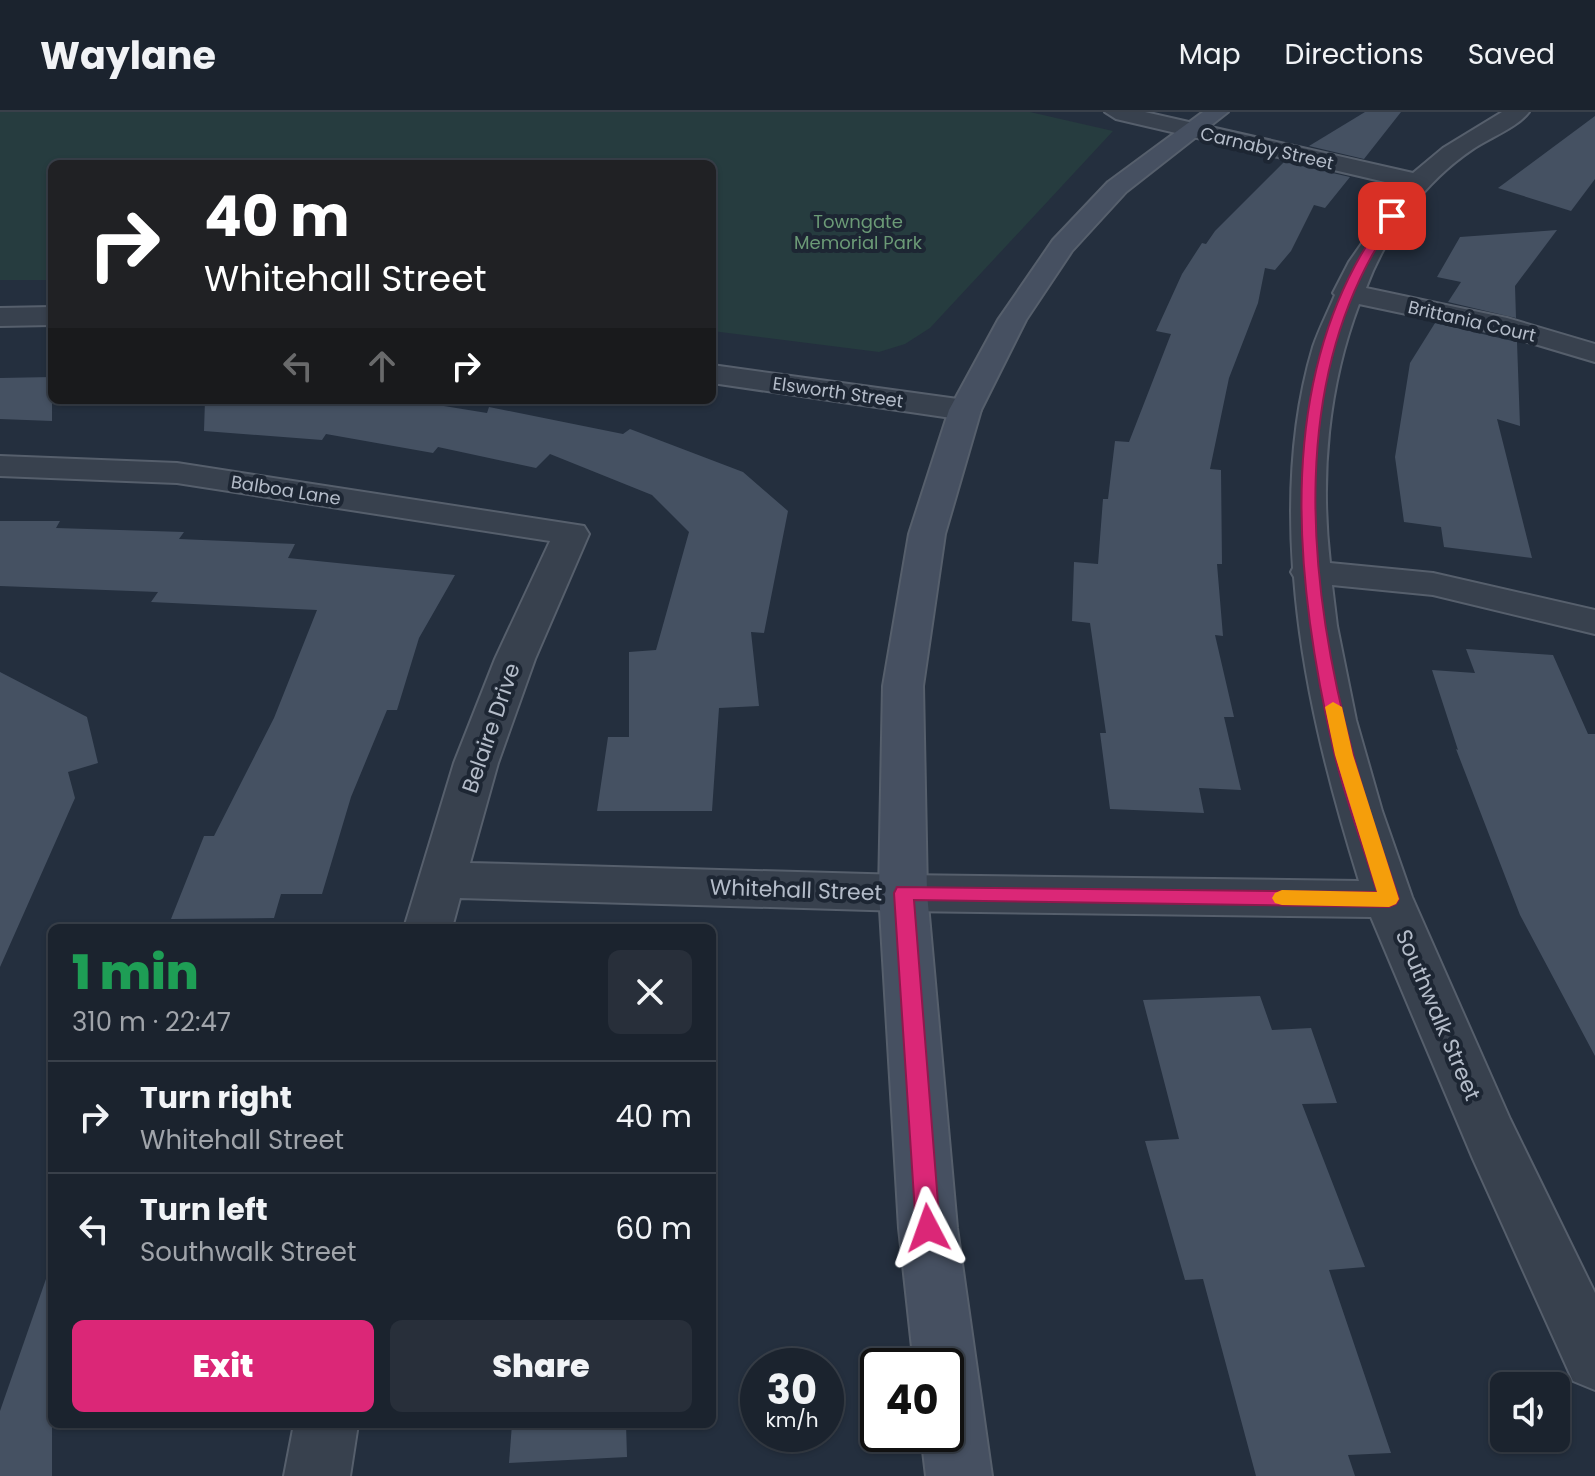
<!DOCTYPE html>
<html lang="en">
<head>
<meta charset="utf-8">
<style>
	:root { --surface:#1b232e; --page:#282f3a; --text:#f1f3f6; --muted:#a0a4aa; --line:#39404a; --accent:#db2777 }
	body { margin:0; font-family:Poppins,sans-serif; background:var(--page); color:var(--text); height:100vh; display:flex; flex-direction:column; font-size:30px; white-space:nowrap }
	* { box-sizing:border-box; margin:0 }
	p { font-size:26px; color:var(--muted) }
	.icon { flex:none; width:44px; height:44px; fill:none; stroke:currentColor; stroke-width:2; stroke-linecap:round; stroke-linejoin:round }
	.map { position:relative; flex:1; overflow:hidden }
	.drawer { position:absolute; left:48px; top:812px; width:668px; height:504px; display:flex; flex-direction:column; background:var(--surface); border-radius:12px; box-shadow:0 2px 6px #0004,0 0 0 2px var(--line) }
	.drawer>* { flex:none }
	.top-card { position:absolute; left:48px; top:48px; width:668px; height:244px; border-radius:12px; box-shadow:0 2px 6px #0004,0 0 0 2px var(--line); background:#202124; color:#fff; overflow:hidden }
	.fabs { position:absolute; left:1490px; top:1260px; display:grid; gap:16px }
	.fabs a { display:grid; place-items:center; width:80px; height:80px; border-radius:12px; background:var(--surface); box-shadow:0 2px 6px #0004,0 0 0 2px var(--line); font-size:40px }
	.speed { position:absolute; left:740px; top:1236px; display:flex; gap:16px; font-size:40px; font-weight:700; text-align:center }
	.speed>* { display:grid; place-content:center; width:104px; height:104px; border-radius:50%; background:var(--surface); box-shadow:0 2px 6px #0004,0 0 0 2px var(--line); line-height:1 }
	.speed small { font-size:20px; font-weight:400 }
	.speed .limit { border:4px solid #111; border-radius:12px; background:#fff; color:#111 }
	.pin { position:absolute; display:grid; place-items:center; width:68px; height:68px; color:#fff; margin:-34px; border-radius:16px; box-shadow:0 4px 12px #0006 }
	.me { position:absolute; width:88px; margin:-44px; rotate:356deg; stroke-linejoin:round; filter:drop-shadow(0 0 6px #0008) }
	.turn { display:flex; align-items:center; gap:28px; height:168px; padding:0 24px; font-size:36px }
	.turn .icon { width:104px; height:104px; stroke-width:2.5 }
	.turn b { display:block; font-size:56px; line-height:68px }
	.lanes { display:flex; align-items:center; height:76px; padding:0 24px; background:#0003; justify-content:center; gap:40px; direction:ltr }
	.lanes .off { opacity:.35 }
	.round { display:grid; place-items:center; flex:none; width:84px; height:84px; border-radius:12px; background:var(--page) }
	.summary { display:flex; align-items:center; justify-content:space-between; height:136px; padding:0 24px }
	h1 { font-size:48px; font-weight:800; line-height:60px; color:#1e9e55 }
	.action { display:flex; gap:16px; margin-top:auto; padding:16px 24px }
	.action a { flex:1; height:92px; border-radius:12px; background:var(--accent); color:#fff; font-size:32px; font-weight:800; line-height:92px; text-align:center }
	.action a+a { background:var(--page); color:var(--text) }
	ul { padding:0; list-style:none }
	li { display:flex; align-items:center; gap:24px; height:112px; padding:0 24px; border-top:2px solid var(--line) }
	li div { flex:1 }
	li b { display:block; font-size:30px }
	li em { font-style:normal }
	header { display:flex; align-items:center; gap:48px; box-sizing:border-box; height:112px; padding:0 40px; background:var(--surface); border-bottom:2px solid var(--line) }
	header strong { font-size:38px }
	nav { display:flex; gap:44px; margin-inline-start:auto; font-size:28px }
	.map>svg:first-child { display:block }
	.green { fill:#263c3f }
	.building { fill:#455162 }
	.lines { fill:none; stroke-linecap:round; stroke-linejoin:round }
	.street-casing { stroke:#565f6c; stroke-width:4 }
	.secondary-casing { stroke:#565f6c; stroke-width:4 }
	.street { fill:#38414e; fill-rule:evenodd }
	.secondary { fill:#465061; fill-rule:evenodd }
	.route { fill:#db2777; stroke:#8e194d; stroke-width:2 }
	.slow { fill:#f59e0b }
	.labels { text-anchor:middle; dominant-baseline:central; stroke-width:8; stroke-linejoin:round; paint-order:stroke }
	.far-street-label { font-size:18px; fill:#b4bcc9; stroke:#1d2633 }
	.far-park-label { font-size:18px; fill:#6b9a76; stroke:#1d2633 }
	.street-label { font-size:22px; fill:#b4bcc9; stroke:#1d2633 }
</style>
</head>
<body>
<header>
<strong>Waylane</strong>
<nav><a>Map</a><a>Directions</a><a>Saved</a></nav>
</header>
<div class="map">
<svg width="1595" height="1364" viewBox="0 0 1595 1364">
	<rect width="100%" height="100%" fill="#242f3e"/>
	<path class="green" d="M0,0H1030L1113,19L930,216L905,232L879,240L712,219V52H52V168H0Z"/>
	<g class="building">
		<path d="M1365,0H1401L1364,47L1309,34Z"/>
		<path d="M1595,4V67L1571,99L1498,76Z"/>
		<path d="M1284,50L1350,65L1325,96L1314,93L1291,139L1275,158L1265,156L1258,191L1229,266L1210,357L1221,358L1222,452H1217L1223,524L1215,523L1234,605H1224L1241,678L1199,676L1204,701L1110,697L1100,621H1106L1090,511L1072,509L1074,450L1098,452L1103,387H1108L1115,329L1129,330L1171,222L1156,219L1182,162L1202,131L1206,132L1215,119Z"/>
		<path d="M1557,118L1515,174L1516,206L1448,190L1461,170L1437,165L1460,125Z"/>
		<path d="M1435,211L1517,230L1520,314L1497,307L1532,446L1444,435L1441,415L1404,410L1395,345L1410,251Z"/>
		<path d="M52,265V309L0,307V266Z"/>
		<path d="M205,288H407L487,301L489,295L623,322L630,317L743,360L788,399L764,521L751,520L759,594L719,596L712,699H597L608,625H629V540L656,538L689,420L652,383L550,342L536,356L438,335L433,341L326,322L322,328L204,319Z"/>
		<path d="M0,409H60L56,416L184,420L179,427L295,432L288,446L455,463L419,526L397,598H387L351,685L322,782H281L274,806L171,807L204,724H214L274,606L317,498L151,490L158,480L0,474Z"/>
		<path d="M1466,537L1553,543L1588,622H1595V944L1520,803L1456,637L1458,638L1432,558L1475,561Z"/>
		<path d="M0,560L87,605L98,651L68,660L75,686L0,855Z"/>
		<path d="M1260,884L1272,918L1311,916L1337,991L1302,992L1365,1155L1329,1158L1391,1341L1348,1343L1355,1364H1256L1203,1167L1185,1168L1145,1029L1179,1027L1143,888Z"/>
		<path d="M46,1167L52,1168V1364H0V1299Z"/>
		<path d="M512,1312H626L627,1345L509,1351Z"/>
	</g>
	<g class="lines">
		<defs>
			<g id="street">
				<path d="M1105,0H1145L1413,61L1443,36L1502,0H1529C1517,16 1489,26 1473,37C1424,70 1386,122 1366,176L1507,206L1595,232V250L1501,222L1359,192C1328,274 1320,364 1330,451L1433,461L1595,498V522L1433,483L1332,473L1337,514L1356,608L1382,699L1412,785L1510,1007L1595,1181V1278L1573,1269L1473,1047L1371,805L903,799L460,786L452,816H404L454,651L495,547L550,429L177,371L0,364V344L177,351L584,414L589,422L535,547L498,651L470,751L903,763L1359,769C1328,669 1302,569 1294,465L1291,460L1293,456C1288,383 1292,305 1313,235C1319,217 1328,200 1335,183L1333,181L1349,150L1402,74L1116,7Z"/>
				<path d="M52,195V213L0,214V196Z"/>
				<path d="M712,253L965,288L976,291L981,298L976,305L965,308L712,271Z"/>
				<path d="M294,1312H358L350,1364H284Z"/>
			</g>
			<path id="secondary" d="M1203,0H1228L1126,80L1072,139L1026,208L981,298L945,422L923,574L927,781L957,1116L992,1364H926L921,1322H946V1254H914L899,1116L879,781L883,574L909,422L949,298L998,208L1053,128L1108,70Z"/>
		</defs>
		<use href="#street" class="street-casing"/>
		<use href="#secondary" class="secondary-casing"/>
		<use href="#street" class="street"/>
		<use href="#secondary" class="secondary"/>
	</g>
	<path class="route" d="M1388,102L1397,104C1286,258 1306,468 1353,642C1366,691 1383,739 1399,787L1396,792L1389,795L914,788L940,1116L937,1124L928,1127L920,1124L916,1116L894,781L897,775L1377,780C1363,733 1345,687 1334,640C1293,464 1272,255 1388,102Z"/>
	<path class="slow" d="M1333,590L1342,595L1353,643L1399,787L1396,792L1389,795L1282,793L1275,791L1272,786L1275,781L1282,778L1377,780L1335,643L1325,595Z"/>
	<g class="labels">
		<g class="far-street-label">
			<text transform="translate(1267 36) rotate(13)">Carnaby Street</text>
			<text transform="translate(1472 209) rotate(13)">Brittania Court</text>
			<text transform="translate(838 280) rotate(8)">Elsworth Street</text>
			<text transform="translate(286 378) rotate(9)">Balboa Lane</text>
		</g>
		<g class="far-park-label">
			<text x="858" y="109">Towngate<tspan x="858" dy="21">Memorial Park</tspan></text>
		</g>
		<g class="street-label">
			<text transform="translate(491 616) rotate(-71)">Belaire Drive</text>
			<text transform="translate(796 778) rotate(2)">Whitehall Street</text>
			<text transform="translate(1438 903) rotate(67)">Southwalk Street</text>
		</g>
	</g>
</svg>
<div class="fabs">
<a><svg class="icon" aria-label="sound" viewBox="0 0 24 24"><path d="M4 9h4l5-4v14l-5-4H4zM17 9q2 3 0 6"/></svg></a>
</div>
<div class="speed"><div>30<small>km/h</small></div><div class="limit">40</div></div>
<div class="pin" style="left:1392px;top:104px;background:#d93025"><svg class="icon" aria-label="arrive" viewBox="0 0 24 24"><path d="M6 21V4h12l-3 4 3 4H6"/></svg></div>
<svg class="me" style="left:928px;top:1116px" viewBox="-20 -20 40 40"><path d="M0-17L14 15 0 8-14 15z" fill="#db2777" stroke="#fff" stroke-width="4"/></svg>
<div class="top-card">
<div class="turn"><svg class="icon" aria-label="right" viewBox="0 0 24 24"><path d="M7 20v-9h11M14 6l5 5-5 5"/></svg><div><b>40 m</b>Whitehall Street</div></div>
<div class="lanes"><svg class="icon off" aria-label="left" viewBox="0 0 24 24"><path d="M17 20v-9H6M10 6l-5 5 5 5"/></svg><svg class="icon off" aria-label="ahead" viewBox="0 0 24 24"><path d="M12 20V5M6 11l6-6 6 6"/></svg><svg class="icon" aria-label="right" viewBox="0 0 24 24"><path d="M7 20v-9h11M14 6l5 5-5 5"/></svg></div>
</div>
<section class="drawer">
<div class="summary"><div><h1>1 min</h1><p>310 m · 22:47</p></div><a class="round"><svg class="icon" aria-label="close" viewBox="0 0 24 24"><path d="M6 6l12 12M18 6L6 18"/></svg></a></div>
<ul>
<li><svg class="icon" aria-label="right" viewBox="0 0 24 24"><path d="M7 20v-9h11M14 6l5 5-5 5"/></svg><div><b>Turn right</b><p>Whitehall Street</p></div><em>40 m</em></li>
<li><svg class="icon" aria-label="left" viewBox="0 0 24 24"><path d="M17 20v-9H6M10 6l-5 5 5 5"/></svg><div><b>Turn left</b><p>Southwalk Street</p></div><em>60 m</em></li>
</ul>
<div class="action"><a>Exit</a><a>Share</a></div>
</section>
</div>
</body>
</html>
